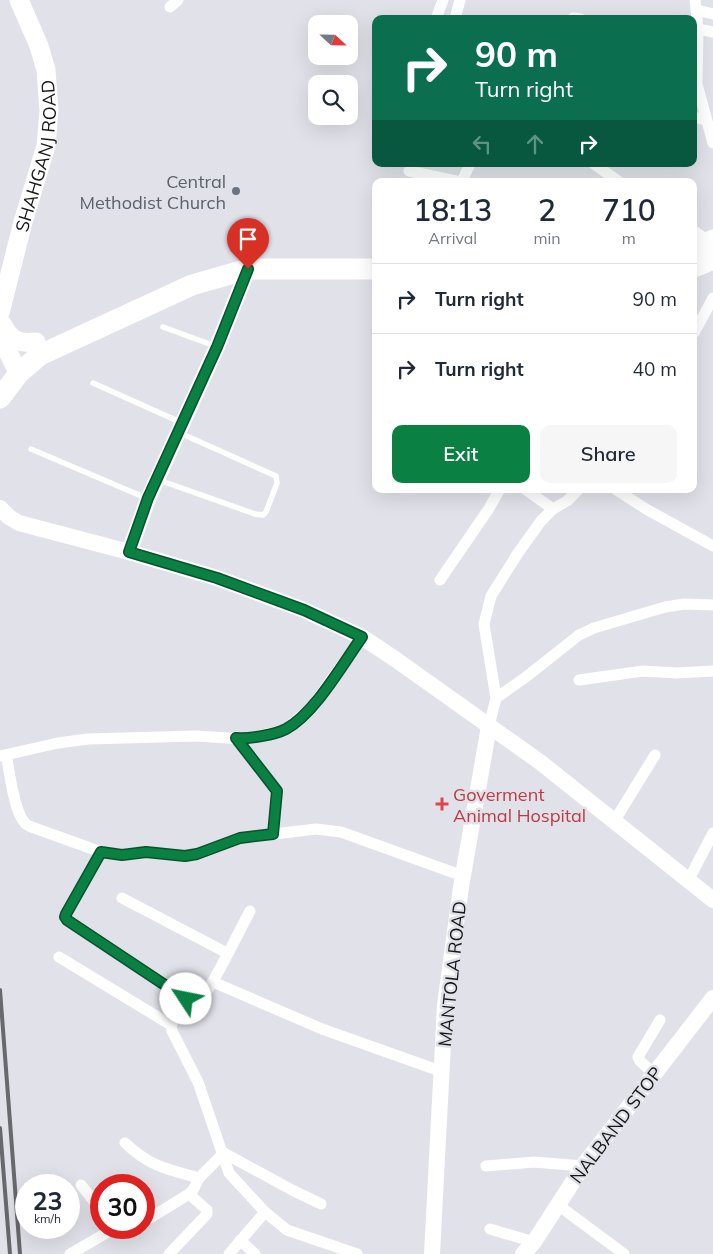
<!DOCTYPE html>
<html lang="en">
<head>
<meta charset="utf-8">
<style>
	:root { --surface:#fff; --page:#f6f6f7; --text:#1f2937; --muted:#747a83; --line:#e0e1e3; --accent:#0b8043 }
	body { margin:0; font-family:Mulish,sans-serif; background:var(--page); color:var(--text); height:100vh; display:flex; flex-direction:column; font-size:19px; white-space:nowrap }
	* { box-sizing:border-box; margin:0 }
	p { font-size:16px; color:var(--muted) }
	.icon { flex:none; width:28px; height:28px; fill:none; stroke:currentColor; stroke-width:2; stroke-linecap:round; stroke-linejoin:round }
	.map { position:relative; flex:1; overflow:hidden }
	.details { position:absolute; left:372px; top:178px; width:325px; height:315px; display:flex; flex-direction:column; background:var(--surface); border-radius:10px; box-shadow:0 5px 20px #0002 }
	.details>* { flex:none }
	.top-card { position:absolute; left:372px; top:15px; width:325px; height:152px; border-radius:10px; box-shadow:0 5px 20px #0002; background:#0b6e4f; color:#fff; overflow:hidden }
	.needle { width:32px; rotate:112deg }
	.tools { position:absolute; left:308px; top:15px; display:grid; gap:10px }
	.tools a { display:grid; place-items:center; width:50px; height:50px; border-radius:10px; background:var(--surface); box-shadow:0 5px 20px #0002; font-size:25px }
	.speed { position:absolute; left:15px; top:1174px; display:flex; gap:10px; font-size:25px; font-weight:700; text-align:center }
	.speed>* { display:grid; place-content:center; width:65px; height:65px; border-radius:50%; background:var(--surface); box-shadow:0 5px 20px #0002; line-height:1 }
	.speed small { font-size:12px; font-weight:400 }
	.speed .limit { border:8px solid #d22; background:#fff; color:#111 }
	.pin { position:absolute; display:grid; place-items:center; width:42px; height:42px; color:#fff; margin:-51px -21px; border-radius:50% 50% 50% 0; rotate:-45deg; box-shadow:0 0 5px #0007 }
	.pin .icon { rotate:45deg }
	.me { position:absolute; width:55px; margin:-28px; rotate:304deg; stroke-linejoin:round; filter:drop-shadow(0 0 4px #0008) }
	.turn { display:flex; align-items:center; gap:18px; height:105px; padding:0 20px; font-size:22px }
	.turn .icon { width:65px; height:65px; stroke-width:2.5 }
	.turn b { display:block; font-size:35px; line-height:42px }
	.lanes { display:flex; align-items:center; height:48px; padding:0 20px; background:#0003; justify-content:center; gap:25px; direction:ltr }
	.lanes .off { opacity:.35 }
	.eta { display:flex; justify-content:space-evenly; align-items:center; height:85px; text-align:center }
	.eta b { font-size:30px; font-weight:600; line-height:35px }
	.primary-button { display:flex; gap:10px; margin-top:auto; padding:10px 20px }
	.primary-button a { flex:1; height:58px; border-radius:10px; background:var(--accent); color:#fff; font-size:20px; font-weight:600; line-height:58px; text-align:center }
	.primary-button a+a { background:var(--page); color:var(--text) }
	ul { padding:0; list-style:none }
	li { display:flex; align-items:center; gap:15px; height:70px; padding:0 20px; border-top:1px solid var(--line) }
	li div { flex:1 }
	li b { display:block; font-size:19px }
	li em { font-style:normal }
	.map>svg:first-child { display:block }
	.lines { fill:none; stroke-linecap:round; stroke-linejoin:round }
	.lane { stroke:#fff; stroke-width:5.5 }
	.street { stroke:#fff; stroke-width:11 }
	.secondary { stroke:#fff; stroke-width:16 }
	.primary { stroke:#fff; stroke-width:19 }
	.highway { stroke:#fff; stroke-width:21 }
	.rail { stroke:#68686d; stroke-width:4 }
	.route-casing { stroke:#07532c; stroke-width:12 }
	.route { stroke:#0b8043; stroke-width:9 }
	.worship-dot { fill:#6b7280; stroke:#e1e2e9; stroke-width:2 }
	.health-dot { fill:#e0444e; stroke:#e1e2e9; stroke-width:2 }
	.labels { text-anchor:middle; dominant-baseline:central; stroke-width:5; stroke-linejoin:round; paint-order:stroke }
	.street-label { font-size:18px; fill:#17171a; stroke:#e1e2e9 }
	.worship-label { font-size:18px; fill:#5b616d; stroke:#e1e2e9; text-anchor:end }
	.health-label { font-size:18px; fill:#be3a42; stroke:#e1e2e9; text-anchor:start }
</style>
</head>
<body>
<div class="map">
<svg width="713" height="1254" viewBox="0 0 713 1254">
	<rect width="100%" height="100%" fill="#e1e2e9"/>
	<g class="lines">
		<g class="lane">
			<path d="M163,327L215,346"/>
			<path d="M93,383L180,422"/>
			<path d="M31,449L146,498"/>
			<path d="M159,480L255,514L263,515L266,512L277,483L276,476L180,433"/>
		</g>
		<g class="street">
			<path d="M695,0L698,28L697,84L713,143"/>
			<path d="M170,7L178,0"/>
			<path d="M697,10L713,14"/>
			<path d="M573,18L581,19"/>
			<path d="M436,19L443,0"/>
			<path d="M455,19L460,0"/>
			<path d="M694,28L713,32"/>
			<path d="M694,117L706,120"/>
			<path d="M594,164L618,181"/>
			<path d="M409,171L456,181"/>
			<path d="M460,181L463,179L470,164"/>
			<path d="M694,231L710,242"/>
			<path d="M694,333L713,298"/>
			<path d="M525,489L553,509"/>
			<path d="M615,489L646,509L713,546"/>
			<path d="M440,580L488,510L500,489"/>
			<path d="M579,680L643,671L677,673L713,671"/>
			<path d="M496,698L526,677L579,635L594,628L665,607L684,604L713,605"/>
			<path d="M489,726L496,698L484,624L491,596L518,553L541,521L553,509L567,501L579,489"/>
			<path d="M236,738L277,791L273,834"/>
			<path d="M6,755C10,771 14,820 29,826L101,852L122,855L146,852L185,856L197,854L240,838L316,829L341,832L463,876"/>
			<path d="M1,756L58,743L88,739L196,736L242,739L283,731L310,709L362,637"/>
			<path d="M615,820L655,755"/>
			<path d="M101,852L66,914L65,918L195,1004C207,1000 241,927 250,911"/>
			<path d="M688,881L713,833"/>
			<path d="M122,898L227,953"/>
			<path d="M59,957L171,1025"/>
			<path d="M213,982L322,1029L443,1072"/>
			<path d="M186,999L171,1025L172,1031L198,1082L229,1173L265,1212L287,1230L357,1254"/>
			<path d="M653,1073L640,1061L638,1057L660,1020"/>
			<path d="M125,1143C151,1167 166,1169 199,1178"/>
			<path d="M224,1153L292,1190L321,1204"/>
			<path d="M486,1166L534,1162L583,1166"/>
			<path d="M81,1185L101,1210"/>
			<path d="M558,1205L624,1254"/>
			<path d="M144,1219L150,1218L189,1194L193,1190L199,1178L224,1153"/>
			<path d="M490,1229L534,1242"/>
			<path d="M240,1240L255,1254"/>
			<path d="M70,1254L115,1228"/>
			<path d="M169,1254L207,1214V1210L189,1194"/>
			<path d="M229,1254L265,1212"/>
		</g>
		<g class="secondary">
			<path d="M0,508L9,517L19,523L129,552L217,578L304,610L362,637L395,659L540,762L713,900"/>
			<path d="M129,552L148,499L217,347L248,269"/>
			<path d="M432,1254L445,1005L461,887L489,726"/>
			<path d="M523,1254L534,1242L583,1166L713,998"/>
		</g>
		<g class="primary">
			<path id="s1" d="M0,313L23,222L46,146L49,111L46,70L39,46L19,0"/>
			<path d="M0,323C3,341 9,357 19,373"/>
			<path d="M3,325C10,340 19,344 36,342"/>
		</g>
		<g class="highway">
			<path d="M694,250L705,245L713,240"/>
			<path d="M694,267L713,259"/>
			<path d="M0,398L19,373L40,355L192,285L248,269H376"/>
		</g>
		<g class="rail">
			<path d="M0,990L20,1254"/>
			<path d="M0,1128L10,1254"/>
		</g>
	</g>
	<g class="lines">
		<defs>
			<path id="route" d="M186,999L67,920L65,917L66,914L101,852L122,855L146,852L185,856L197,854L240,838L273,834L277,791L236,738C248,739 275,735 286,729C315,713 342,665 362,637L304,610L217,578L129,552L148,498L217,347L248,269"/>
		</defs>
		<use href="#route" class="route-casing"/>
		<use href="#route" class="route"/>
	</g>
	<circle class="worship-dot" cx="236" cy="191" r="5"/>
	<path class="health-dot" d="M439.5 796.5h5v5h5v5h-5v5h-5v-5h-5v-5h5z"/>
	<g class="labels">
		<g class="street-label">
			<text stroke="none"><textPath href="#s1" startOffset="162">SHAHGANJ ROAD</textPath></text>
			<text transform="translate(452 974) rotate(-84)">MANTOLA ROAD</text>
			<text transform="translate(616 1125) rotate(-53)">NALBAND STOP</text>
		</g>
		<g class="worship-label">
			<text x="226" y="181">Central<tspan x="226" dy="21">Methodist Church</tspan></text>
		</g>
		<g class="health-label">
			<text x="453" y="794">Goverment<tspan x="453" dy="21">Animal Hospital</tspan></text>
		</g>
	</g>
</svg>
<div class="tools">
<a><svg class="needle" viewBox="-14 -14 28 28"><path d="M0-13l5 13h-10z" fill="#e53935"/><path d="M0 13l5-13h-10z" fill="#747a83"/></svg></a>
<a><svg class="icon" aria-label="search" viewBox="0 0 24 24"><circle cx="10" cy="10" r="6"/><path d="M15 15l6 6"/></svg></a>
</div>
<div class="speed"><div>23<small>km/h</small></div><div class="limit">30</div></div>
<div class="pin" style="left:248px;top:269px;background:#d93025"><svg class="icon" aria-label="arrive" viewBox="0 0 24 24"><path d="M6 21V4h12l-3 4 3 4H6"/></svg></div>
<svg class="me" style="left:186px;top:999px" viewBox="-20 -20 40 40"><circle r="19" fill="#fff"/><path d="M0-13L10 11 0 6-10 11z" fill="#0b8043"/></svg>
<div class="top-card">
<div class="turn"><svg class="icon" aria-label="right" viewBox="0 0 24 24"><path d="M7 20v-9h11M14 6l5 5-5 5"/></svg><div><b>90 m</b>Turn right</div></div>
<div class="lanes"><svg class="icon off" aria-label="left" viewBox="0 0 24 24"><path d="M17 20v-9H6M10 6l-5 5 5 5"/></svg><svg class="icon off" aria-label="ahead" viewBox="0 0 24 24"><path d="M12 20V5M6 11l6-6 6 6"/></svg><svg class="icon" aria-label="right" viewBox="0 0 24 24"><path d="M7 20v-9h11M14 6l5 5-5 5"/></svg></div>
</div>
<section class="details">
<div class="eta">
<div><b>18:13</b><p>Arrival</p></div>
<div><b>2</b><p>min</p></div>
<div><b>710</b><p>m</p></div>
</div>
<ul>
<li><svg class="icon" aria-label="right" viewBox="0 0 24 24"><path d="M7 20v-9h11M14 6l5 5-5 5"/></svg><div><b>Turn right</b></div><em>90 m</em></li>
<li><svg class="icon" aria-label="right" viewBox="0 0 24 24"><path d="M7 20v-9h11M14 6l5 5-5 5"/></svg><div><b>Turn right</b></div><em>40 m</em></li>
</ul>
<div class="primary-button"><a>Exit</a><a>Share</a></div>
</section>
</div>
</body>
</html>
